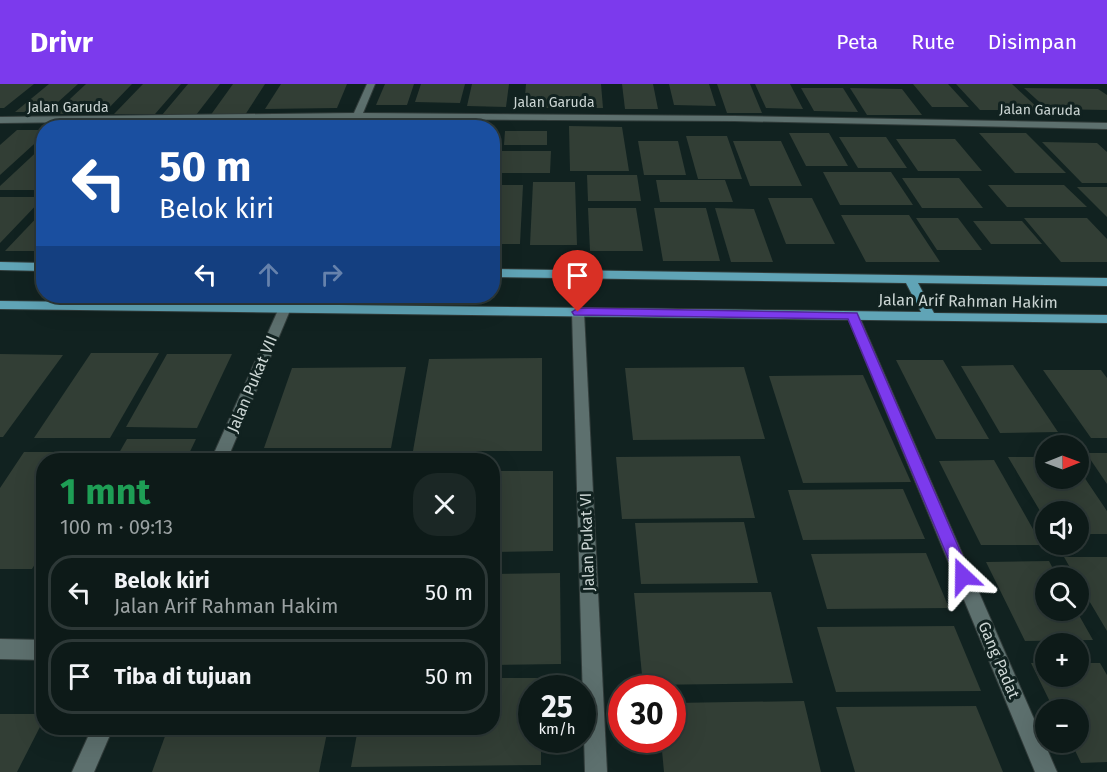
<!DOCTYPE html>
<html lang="id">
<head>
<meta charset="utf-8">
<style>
	:root { --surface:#0d1a18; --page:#1b2725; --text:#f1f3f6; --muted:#9aa1a2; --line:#2d3837; --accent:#7c3aed }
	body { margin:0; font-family:"Fira Sans",sans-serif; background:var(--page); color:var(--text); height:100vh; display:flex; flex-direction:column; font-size:22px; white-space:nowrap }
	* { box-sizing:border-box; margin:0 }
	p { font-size:20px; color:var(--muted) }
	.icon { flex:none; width:33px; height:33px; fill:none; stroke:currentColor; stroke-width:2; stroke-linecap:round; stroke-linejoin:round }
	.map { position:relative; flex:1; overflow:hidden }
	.details { position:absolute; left:36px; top:369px; width:464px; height:282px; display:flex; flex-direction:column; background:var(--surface); border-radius:24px; box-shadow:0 6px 24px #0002,0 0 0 2px var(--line) }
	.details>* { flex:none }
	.top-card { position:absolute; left:36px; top:36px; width:464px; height:183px; border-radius:24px; box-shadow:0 6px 24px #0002,0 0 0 2px var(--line); background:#1a4fa0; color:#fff; overflow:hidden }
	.needle { width:39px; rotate:89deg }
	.fabs { position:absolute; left:1035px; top:351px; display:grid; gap:12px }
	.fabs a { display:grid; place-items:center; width:54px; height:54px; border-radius:50%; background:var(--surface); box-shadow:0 6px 24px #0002,0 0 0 2px var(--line); font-size:30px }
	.speed { position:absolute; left:518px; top:591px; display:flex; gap:12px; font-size:30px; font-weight:700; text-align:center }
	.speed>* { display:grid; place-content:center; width:78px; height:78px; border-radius:50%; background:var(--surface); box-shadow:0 6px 24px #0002,0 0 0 2px var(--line); line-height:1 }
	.speed small { font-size:15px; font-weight:400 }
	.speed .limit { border:9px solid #d22; background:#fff; color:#111 }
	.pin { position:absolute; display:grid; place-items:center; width:51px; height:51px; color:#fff; margin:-62px -26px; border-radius:50% 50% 50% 0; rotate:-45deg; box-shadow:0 0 6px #0007 }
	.pin .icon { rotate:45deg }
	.me { position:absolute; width:66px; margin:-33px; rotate:337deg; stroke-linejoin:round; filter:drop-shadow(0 0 4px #0008) }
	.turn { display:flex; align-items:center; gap:21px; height:126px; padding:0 24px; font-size:27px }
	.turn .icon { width:78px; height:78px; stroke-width:2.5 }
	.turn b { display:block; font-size:42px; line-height:51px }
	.lanes { display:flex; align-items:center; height:57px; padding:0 24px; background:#0003; justify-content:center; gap:30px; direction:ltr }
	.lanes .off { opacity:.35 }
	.round { display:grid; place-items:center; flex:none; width:63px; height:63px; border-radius:24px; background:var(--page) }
	.overview { display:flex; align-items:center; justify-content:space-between; height:102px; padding:0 24px }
	h1 { font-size:36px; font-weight:700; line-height:45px; color:#1e9e55 }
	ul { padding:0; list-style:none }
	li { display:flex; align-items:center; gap:18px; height:75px; margin:0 12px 9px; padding:0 12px; border:3px solid var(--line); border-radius:24px }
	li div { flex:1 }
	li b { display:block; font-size:22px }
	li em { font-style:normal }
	header { display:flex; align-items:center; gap:36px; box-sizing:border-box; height:84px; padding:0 30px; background:var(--accent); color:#fff }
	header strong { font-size:28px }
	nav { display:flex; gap:33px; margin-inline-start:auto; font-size:21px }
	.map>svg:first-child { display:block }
	.building { fill:#323e35 }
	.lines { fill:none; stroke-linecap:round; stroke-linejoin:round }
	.minor-casing { stroke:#313c3a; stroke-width:2 }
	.primary-casing { stroke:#313c3a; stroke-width:2 }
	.minor { fill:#5d706e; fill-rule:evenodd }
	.primary { fill:#60a4b6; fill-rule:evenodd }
	.route { fill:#7c3aed; stroke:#51269a; stroke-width:1.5 }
	.labels { text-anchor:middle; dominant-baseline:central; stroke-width:6; stroke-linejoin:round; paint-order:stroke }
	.far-street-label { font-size:14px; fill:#ccd6d4; stroke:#112220 }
	.street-label { font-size:16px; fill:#ccd6d4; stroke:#112220 }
</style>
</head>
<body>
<header>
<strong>Drivr</strong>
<nav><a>Peta</a><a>Rute</a><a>Disimpan</a></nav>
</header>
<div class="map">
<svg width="1107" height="688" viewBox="0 0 1107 688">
	<rect width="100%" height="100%" fill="#112220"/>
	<g class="building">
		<path d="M0,0H34L4,24H0Z"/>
		<path d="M49,0H78L47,28H15Z"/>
		<path d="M86,0H132L104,29L54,30Z"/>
		<path d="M143,0H181L155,30H114Z"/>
		<path d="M188,0H220L196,31H162Z"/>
		<path d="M233,0H265L245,31L210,32Z"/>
		<path d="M281,0H347L337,24L265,25Z"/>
		<path d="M385,0H414L407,21H376Z"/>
		<path d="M421,0H465L460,19L415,18Z"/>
		<path d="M472,0H509L506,23L467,22Z"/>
		<path d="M526,0H601L603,24H524Z"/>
		<path d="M622,0H653L658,25H625Z"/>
		<path d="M669,0H709L716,22L674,21Z"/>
		<path d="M717,0H750L762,29H727Z"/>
		<path d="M755,0H790L803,25L766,24Z"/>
		<path d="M913,0H948L969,23H932Z"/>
		<path d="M956,0H1012L1040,26H980Z"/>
		<path d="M801,4H843L858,28L814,27Z"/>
		<path d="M850,4L902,5L922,31H867Z"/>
		<path d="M1024,4L1098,5L1107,11V26L1047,25Z"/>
		<path d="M569,42L622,43L629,87H570Z"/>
		<path d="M17,46H44V51L0,91V61Z"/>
		<path d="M505,47H547V61H504Z"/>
		<path d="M789,49H829L848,82H806Z"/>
		<path d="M979,49H1026L1066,89H1015Z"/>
		<path d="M686,52H727L742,95H698Z"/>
		<path d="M839,53H886L907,84H858Z"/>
		<path d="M896,55H955L982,87H918Z"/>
		<path d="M638,57H678L686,91H644Z"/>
		<path d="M733,57H781L802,102H750Z"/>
		<path d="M1042,58L1097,59L1107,68V99H1082Z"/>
		<path d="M44,61V106H0V102Z"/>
		<path d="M492,67H551L550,89H492Z"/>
		<path d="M823,88H891L913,121H840Z"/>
		<path d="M587,91H637L641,117H588Z"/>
		<path d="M902,94H959L983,124H922Z"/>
		<path d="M656,96H725L733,118H660Z"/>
		<path d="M533,98H575L577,161H530Z"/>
		<path d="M492,101H523L520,160H492Z"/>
		<path d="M988,101H1064L1087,123H1007Z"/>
		<path d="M1077,103H1107V133Z"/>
		<path d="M0,113H44L0,159Z"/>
		<path d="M768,114H812L835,160H786Z"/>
		<path d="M588,124H636L643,167H590Z"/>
		<path d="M654,124H706L720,177H663Z"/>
		<path d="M715,124L754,125L773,178H731Z"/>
		<path d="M44,126V167H5Z"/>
		<path d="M841,131H909L940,178H866Z"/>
		<path d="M916,134H958L982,166H937Z"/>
		<path d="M1024,134H1087L1107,155V178H1061Z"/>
		<path d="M973,137H1022L1042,160H991Z"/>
		<path d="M91,269H159L110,354H34Z"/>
		<path d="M0,270L63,271L3,353H0Z"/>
		<path d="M167,270H232L197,344L126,343Z"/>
		<path d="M542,274V367H413L429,275Z"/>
		<path d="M896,276H943L989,355H936Z"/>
		<path d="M1013,281L1058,348L1000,349L961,282Z"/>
		<path d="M406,283L391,364H264L292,284Z"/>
		<path d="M744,283L765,355L633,356L625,284Z"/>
		<path d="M1043,286H1101L1107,294V354H1091Z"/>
		<path d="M863,291L911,398L803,399L769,292Z"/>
		<path d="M127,355H196L186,376H115Z"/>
		<path d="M24,368H100L95,376H44V465L32,485H0V404Z"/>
		<path d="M1086,369H1107V400Z"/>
		<path d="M740,372L755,434L622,435L616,373Z"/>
		<path d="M392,373L391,376H256L257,374Z"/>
		<path d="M1008,373H1046V394H1078V384L1107,427V450H1078V428H1046V437Z"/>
		<path d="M994,376L1042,461H981L939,377Z"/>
		<path d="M492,387H553V467L492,468Z"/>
		<path d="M903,405L925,455L803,456L788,406Z"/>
		<path d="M744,438L758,499L641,500L635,439Z"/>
		<path d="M926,469L949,524L827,525L811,470Z"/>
		<path d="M1064,473H1107V547L1078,498V494H1076Z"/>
		<path d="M1049,477L1058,494H1046V526H1076L1093,556L1025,557L986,478Z"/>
		<path d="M560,489L561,580L492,581V490Z"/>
		<path d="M771,508L793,599L643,601L634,509Z"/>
		<path d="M954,542L981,607L836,608L817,543Z"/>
		<path d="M1031,579H1046V592H1078V579H1100L1107,591V678L1081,679L1071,658H1078V626H1054Z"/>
		<path d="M492,594H541V604H531V656H541V681L351,683L358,644H492Z"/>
		<path d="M804,617L821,688H664L661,656H672V619Z"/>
		<path d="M976,622L1003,688H855L836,623Z"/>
		<path d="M0,630H44V635L17,688H0Z"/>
		<path d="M168,644H328L319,688H152Z"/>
	</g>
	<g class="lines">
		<defs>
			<g id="minor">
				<path d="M367,0H375L363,29L734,32L1107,39V45L734,37L360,35L357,44H348L352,35L0,39V33L354,29Z"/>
				<path d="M285,220L291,224L227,376H211L279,224Z"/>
				<path d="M578,224L584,228L607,688H585L572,228Z"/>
				<path d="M853,228L859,232L1057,688H1035L847,232Z"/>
				<path d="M0,555L44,556V576L0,575Z"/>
				<path d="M92,644H113L94,688H72Z"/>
			</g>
			<g id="primary">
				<path d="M0,178L44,179V187L0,186Z"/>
				<path d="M492,185L1107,194V202L918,199L934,229L1107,231V239L0,225V217L921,228L906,199L492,193Z"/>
			</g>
		</defs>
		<use href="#minor" class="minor-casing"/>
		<use href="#primary" class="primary-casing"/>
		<use href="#minor" class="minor"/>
		<use href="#primary" class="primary"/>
	</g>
	<path class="route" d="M578,224L857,229L971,492L969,498L963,500L958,498L848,235L574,231L572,228Z"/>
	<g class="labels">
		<g class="far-street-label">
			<text x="554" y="18">Jalan Garuda</text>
			<text x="68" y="23">Jalan Garuda</text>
			<text transform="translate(1040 26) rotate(1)">Jalan Garuda</text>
		</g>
		<g class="street-label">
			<text transform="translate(968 217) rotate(1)">Jalan Arif Rahman Hakim</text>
			<text transform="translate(252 300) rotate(-67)">Jalan Pukat VII</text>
			<text transform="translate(587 458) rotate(-92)">Jalan Pukat VI</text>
			<text transform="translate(999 576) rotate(67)">Gang Padat</text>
		</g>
	</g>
</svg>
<div class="fabs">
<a><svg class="needle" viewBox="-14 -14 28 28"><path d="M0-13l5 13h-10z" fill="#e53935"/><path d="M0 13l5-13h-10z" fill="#9aa1a2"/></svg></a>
<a><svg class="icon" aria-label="sound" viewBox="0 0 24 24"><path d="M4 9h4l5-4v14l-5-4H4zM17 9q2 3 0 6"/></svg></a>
<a><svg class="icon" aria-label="search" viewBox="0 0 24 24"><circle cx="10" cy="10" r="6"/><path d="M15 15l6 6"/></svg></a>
<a>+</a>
<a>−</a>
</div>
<div class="speed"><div>25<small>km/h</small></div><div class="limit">30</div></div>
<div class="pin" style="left:578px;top:228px;background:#d93025"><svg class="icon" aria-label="arrive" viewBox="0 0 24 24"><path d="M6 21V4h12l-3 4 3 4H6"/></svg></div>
<svg class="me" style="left:963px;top:492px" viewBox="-20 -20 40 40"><path d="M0-17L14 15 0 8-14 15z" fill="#7c3aed" stroke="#fff" stroke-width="4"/></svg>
<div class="top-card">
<div class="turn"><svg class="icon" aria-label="left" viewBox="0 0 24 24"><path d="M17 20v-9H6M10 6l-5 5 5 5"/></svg><div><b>50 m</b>Belok kiri</div></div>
<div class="lanes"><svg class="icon" aria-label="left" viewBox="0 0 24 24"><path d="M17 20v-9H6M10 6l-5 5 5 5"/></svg><svg class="icon off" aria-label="ahead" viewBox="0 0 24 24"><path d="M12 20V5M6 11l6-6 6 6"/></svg><svg class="icon off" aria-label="right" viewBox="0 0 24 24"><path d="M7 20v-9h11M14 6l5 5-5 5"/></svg></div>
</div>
<section class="details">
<div class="overview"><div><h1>1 mnt</h1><p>100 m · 09:13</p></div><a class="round"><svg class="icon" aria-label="close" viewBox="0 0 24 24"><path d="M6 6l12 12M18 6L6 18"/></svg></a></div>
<ul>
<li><svg class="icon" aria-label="left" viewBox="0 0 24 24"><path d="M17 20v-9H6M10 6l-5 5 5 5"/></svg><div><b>Belok kiri</b><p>Jalan Arif Rahman Hakim</p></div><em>50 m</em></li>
<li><svg class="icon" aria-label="arrive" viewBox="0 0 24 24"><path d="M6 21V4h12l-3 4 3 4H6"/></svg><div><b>Tiba di tujuan</b></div><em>50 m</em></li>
</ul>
</section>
</div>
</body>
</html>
